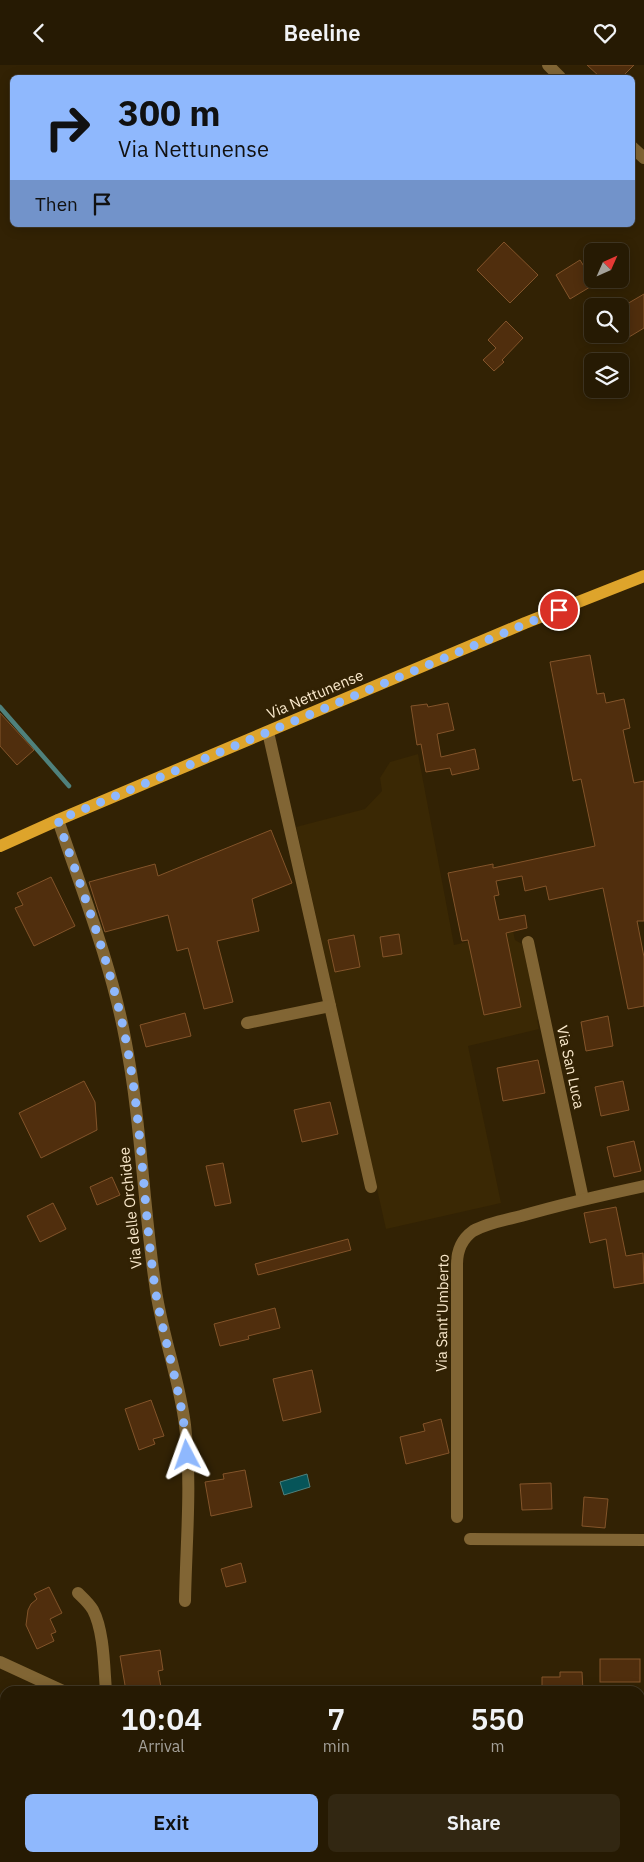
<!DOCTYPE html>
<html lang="en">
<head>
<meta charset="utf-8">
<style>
	:root { --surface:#261a03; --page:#322712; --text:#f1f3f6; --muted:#a4a19a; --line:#423825; --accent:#8fb8fd }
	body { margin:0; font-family:"IBM Plex Sans",sans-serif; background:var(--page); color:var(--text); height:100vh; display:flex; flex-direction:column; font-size:19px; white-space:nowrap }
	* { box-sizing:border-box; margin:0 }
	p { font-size:16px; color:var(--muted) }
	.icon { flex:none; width:28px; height:28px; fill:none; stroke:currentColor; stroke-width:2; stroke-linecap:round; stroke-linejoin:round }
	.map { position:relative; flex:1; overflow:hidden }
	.details { position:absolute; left:0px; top:1621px; width:645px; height:176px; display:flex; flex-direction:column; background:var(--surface); border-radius:15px 15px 0 0; box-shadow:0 2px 12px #0003,0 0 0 1px var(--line) }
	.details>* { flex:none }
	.guide { position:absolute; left:10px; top:10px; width:625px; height:152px; border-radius:8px; box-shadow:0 2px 12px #0003,0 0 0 1px var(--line); background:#8fb8fd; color:#111; overflow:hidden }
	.needle { width:32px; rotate:45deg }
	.buttons { position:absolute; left:584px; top:178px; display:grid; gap:10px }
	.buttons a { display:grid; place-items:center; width:45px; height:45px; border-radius:8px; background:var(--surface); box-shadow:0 2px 12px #0003,0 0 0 1px var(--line); font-size:25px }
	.pin { position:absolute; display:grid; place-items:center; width:42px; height:42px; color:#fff; margin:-21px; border:2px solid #fff; border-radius:50%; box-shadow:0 1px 5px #0007 }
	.me { position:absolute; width:55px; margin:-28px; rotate:356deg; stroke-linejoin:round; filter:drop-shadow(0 0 4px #0008) }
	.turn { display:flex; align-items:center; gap:18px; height:105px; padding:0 25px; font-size:22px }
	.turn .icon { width:65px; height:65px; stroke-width:2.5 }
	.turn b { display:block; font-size:35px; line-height:42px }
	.then { display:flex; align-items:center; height:48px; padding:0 25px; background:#0003; gap:10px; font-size:19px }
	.eta { display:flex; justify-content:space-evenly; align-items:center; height:85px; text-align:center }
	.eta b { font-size:30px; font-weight:600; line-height:35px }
	.primary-button { display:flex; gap:10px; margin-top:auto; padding:10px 25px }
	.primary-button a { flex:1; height:58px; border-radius:8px; background:var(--accent); color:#111; font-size:20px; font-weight:600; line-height:58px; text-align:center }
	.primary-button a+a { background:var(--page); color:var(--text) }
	header { display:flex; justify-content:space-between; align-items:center; height:65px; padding:0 25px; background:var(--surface); font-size:22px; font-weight:600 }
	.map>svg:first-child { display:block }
	.built { fill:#3a2804 }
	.water { fill:#065559; stroke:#4f817c }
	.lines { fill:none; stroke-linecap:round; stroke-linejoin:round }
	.stream { stroke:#4f817c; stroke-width:4.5 }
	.building { fill:#502e0d; stroke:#83542a }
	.street { stroke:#816534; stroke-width:12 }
	.primary { stroke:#dea42b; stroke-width:12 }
	.route { stroke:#8fb8fd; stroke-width:9; stroke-dasharray:0 16.2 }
	.labels { text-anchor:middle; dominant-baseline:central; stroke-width:5; stroke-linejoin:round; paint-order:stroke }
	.street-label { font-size:15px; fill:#fae9cc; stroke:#322204 }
</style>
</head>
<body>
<header><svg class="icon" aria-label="back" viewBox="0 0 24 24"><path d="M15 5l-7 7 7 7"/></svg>Beeline<svg class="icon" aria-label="heart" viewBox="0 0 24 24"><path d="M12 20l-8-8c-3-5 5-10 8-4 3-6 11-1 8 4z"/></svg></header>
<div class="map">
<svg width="644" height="1797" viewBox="0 0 644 1797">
	<rect width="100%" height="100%" fill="#322204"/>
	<path class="built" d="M418,689L454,880L513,866L515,875L522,879L539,954L537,955L539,964L468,981L501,1138L386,1164L296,762L365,744L382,726L380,713L390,697Z"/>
	<path class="water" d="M307,1409L310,1422L284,1430L280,1417Z"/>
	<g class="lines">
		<path class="stream" d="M0,642L69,721"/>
	</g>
	<g class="building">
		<path d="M587,0H634L622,12H600Z"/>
		<path d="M504,177L538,210L510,238L477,205Z"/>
		<path d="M580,195L595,219L570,234L556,210Z"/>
		<path d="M644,229V263L629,272L620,257V243Z"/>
		<path d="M506,256L523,273L502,295L504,297L494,306L483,295L496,283L488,275Z"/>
		<path d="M590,590L597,629L604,628L606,638L624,634L630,663L623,665L634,718L644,716V856H637L644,892V941L628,944L603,823L549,835L546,821L525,826L522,811L496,816L499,830L494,831L499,855L525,850L527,863L506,868L521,942L484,950L468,875L462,876L448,808L493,799V803L595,781L581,714L573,716L550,597Z"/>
		<path d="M448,638L454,665L437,669L441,692L475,684L479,704L452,710L450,703L426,707L421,679L417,680L411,641L427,639L428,642Z"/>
		<path d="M0,648L34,685L17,700L0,681Z"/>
		<path d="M271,765L292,818L252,834L259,866L217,876L233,937L204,944L188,883L177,886L168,850L105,867L89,817L155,799L158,811Z"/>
		<path d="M51,812L75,861L34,881L15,843L23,840L17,828Z"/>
		<path d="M399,869L402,889L383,892L380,872Z"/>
		<path d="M354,870L360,902L335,907L328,875Z"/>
		<path d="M185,948L191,971L146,982L140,960Z"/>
		<path d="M608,951L613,981L586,986L581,957Z"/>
		<path d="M538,995L545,1028L503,1036L497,1003Z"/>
		<path d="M84,1016L95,1037L97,1065L41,1093L19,1048Z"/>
		<path d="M623,1016L629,1045L601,1051L595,1022Z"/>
		<path d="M330,1037L338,1069L302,1077L294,1045Z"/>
		<path d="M634,1076L641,1106L614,1112L607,1082Z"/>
		<path d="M223,1098L231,1138L215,1141L206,1101Z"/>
		<path d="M112,1112L120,1130L97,1140L90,1122Z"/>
		<path d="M53,1138L66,1164L40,1177L27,1151Z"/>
		<path d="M616,1142L626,1191L643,1188L644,1218L614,1223L606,1174L590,1178L584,1148Z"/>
		<path d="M348,1174L351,1185L258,1210L255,1199Z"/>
		<path d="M275,1243L280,1263L248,1271L249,1274L220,1281L214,1259Z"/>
		<path d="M312,1305L321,1347L283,1356L273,1314Z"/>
		<path d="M151,1335L164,1371L153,1374L155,1379L139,1385L125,1344Z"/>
		<path d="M441,1354L449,1388L406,1399L400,1372L425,1366L423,1359Z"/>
		<path d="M245,1405L252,1442L211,1451L205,1417L224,1414L223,1409Z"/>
		<path d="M551,1418L552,1444L522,1445L520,1419Z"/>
		<path d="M584,1432L608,1434L605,1463L582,1461Z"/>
		<path d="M241,1498L246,1517L226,1522L221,1504Z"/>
		<path d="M49,1522L62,1548L50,1554L56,1567L51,1569L54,1576L37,1584L26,1560L28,1545L31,1539L37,1534L34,1529Z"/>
		<path d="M160,1585L163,1605L158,1606L161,1622L126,1626L120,1591Z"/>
		<rect x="600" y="1594" width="40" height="23"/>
		<path d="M560,1607H582L583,1626L542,1625V1612H560Z"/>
	</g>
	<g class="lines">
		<g class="street">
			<path d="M548,0L560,12"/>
			<path d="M632,82L644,93"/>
			<path d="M268,667L371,1122"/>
			<path d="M58,755C82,826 111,898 125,973C141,1054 143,1137 155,1219C161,1267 179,1312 185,1360C192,1418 186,1478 185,1536"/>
			<path d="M528,877L583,1134"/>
			<path d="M247,958L330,941"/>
			<path d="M457,1452V1199C457,1186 462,1174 473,1166C487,1158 505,1155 521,1151C562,1139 602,1130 644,1121"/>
			<path d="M470,1474L644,1475"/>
			<path d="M78,1528C83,1533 89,1538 93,1545C104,1566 104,1602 106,1626"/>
			<path d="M0,1597L63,1626"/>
			<path d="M425,1792L435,1797"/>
		</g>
		<path class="primary" d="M0,781L58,755L525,558L644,511"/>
	</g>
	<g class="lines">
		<path class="route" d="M187,1390C184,1332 164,1279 155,1223C143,1139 142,1054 125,971C110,897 82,826 58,755L559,545"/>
	</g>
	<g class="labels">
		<g class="street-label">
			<text transform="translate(315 629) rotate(-23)">Via Nettunense</text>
			<text transform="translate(571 1002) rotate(78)">Via San Luca</text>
			<text transform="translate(130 1143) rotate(-96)">Via delle Orchidee</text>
			<text transform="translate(442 1248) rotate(-89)">Via Sant'Umberto</text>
		</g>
	</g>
</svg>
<div class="buttons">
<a><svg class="needle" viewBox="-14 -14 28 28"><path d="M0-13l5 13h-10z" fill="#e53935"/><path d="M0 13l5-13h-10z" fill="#a4a19a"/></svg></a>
<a><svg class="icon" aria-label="search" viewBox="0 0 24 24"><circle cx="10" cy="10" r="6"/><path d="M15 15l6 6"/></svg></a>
<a><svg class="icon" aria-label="layers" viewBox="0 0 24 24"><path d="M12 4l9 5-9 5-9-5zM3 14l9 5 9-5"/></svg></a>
</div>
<div class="pin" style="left:559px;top:545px;background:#d93025"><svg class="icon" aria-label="arrive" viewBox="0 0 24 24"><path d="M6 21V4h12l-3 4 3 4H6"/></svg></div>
<svg class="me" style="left:187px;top:1390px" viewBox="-20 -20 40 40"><path d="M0-17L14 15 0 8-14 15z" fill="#8fb8fd" stroke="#fff" stroke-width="4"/></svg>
<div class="guide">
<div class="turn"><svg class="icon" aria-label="right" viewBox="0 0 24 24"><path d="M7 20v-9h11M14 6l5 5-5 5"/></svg><div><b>300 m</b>Via Nettunense</div></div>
<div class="then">Then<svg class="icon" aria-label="arrive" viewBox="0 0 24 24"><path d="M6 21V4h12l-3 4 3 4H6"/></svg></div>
</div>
<section class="details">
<div class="eta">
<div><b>10:04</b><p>Arrival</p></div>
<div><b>7</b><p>min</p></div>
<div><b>550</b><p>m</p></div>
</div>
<div class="primary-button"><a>Exit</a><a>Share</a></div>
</section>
</div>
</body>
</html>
